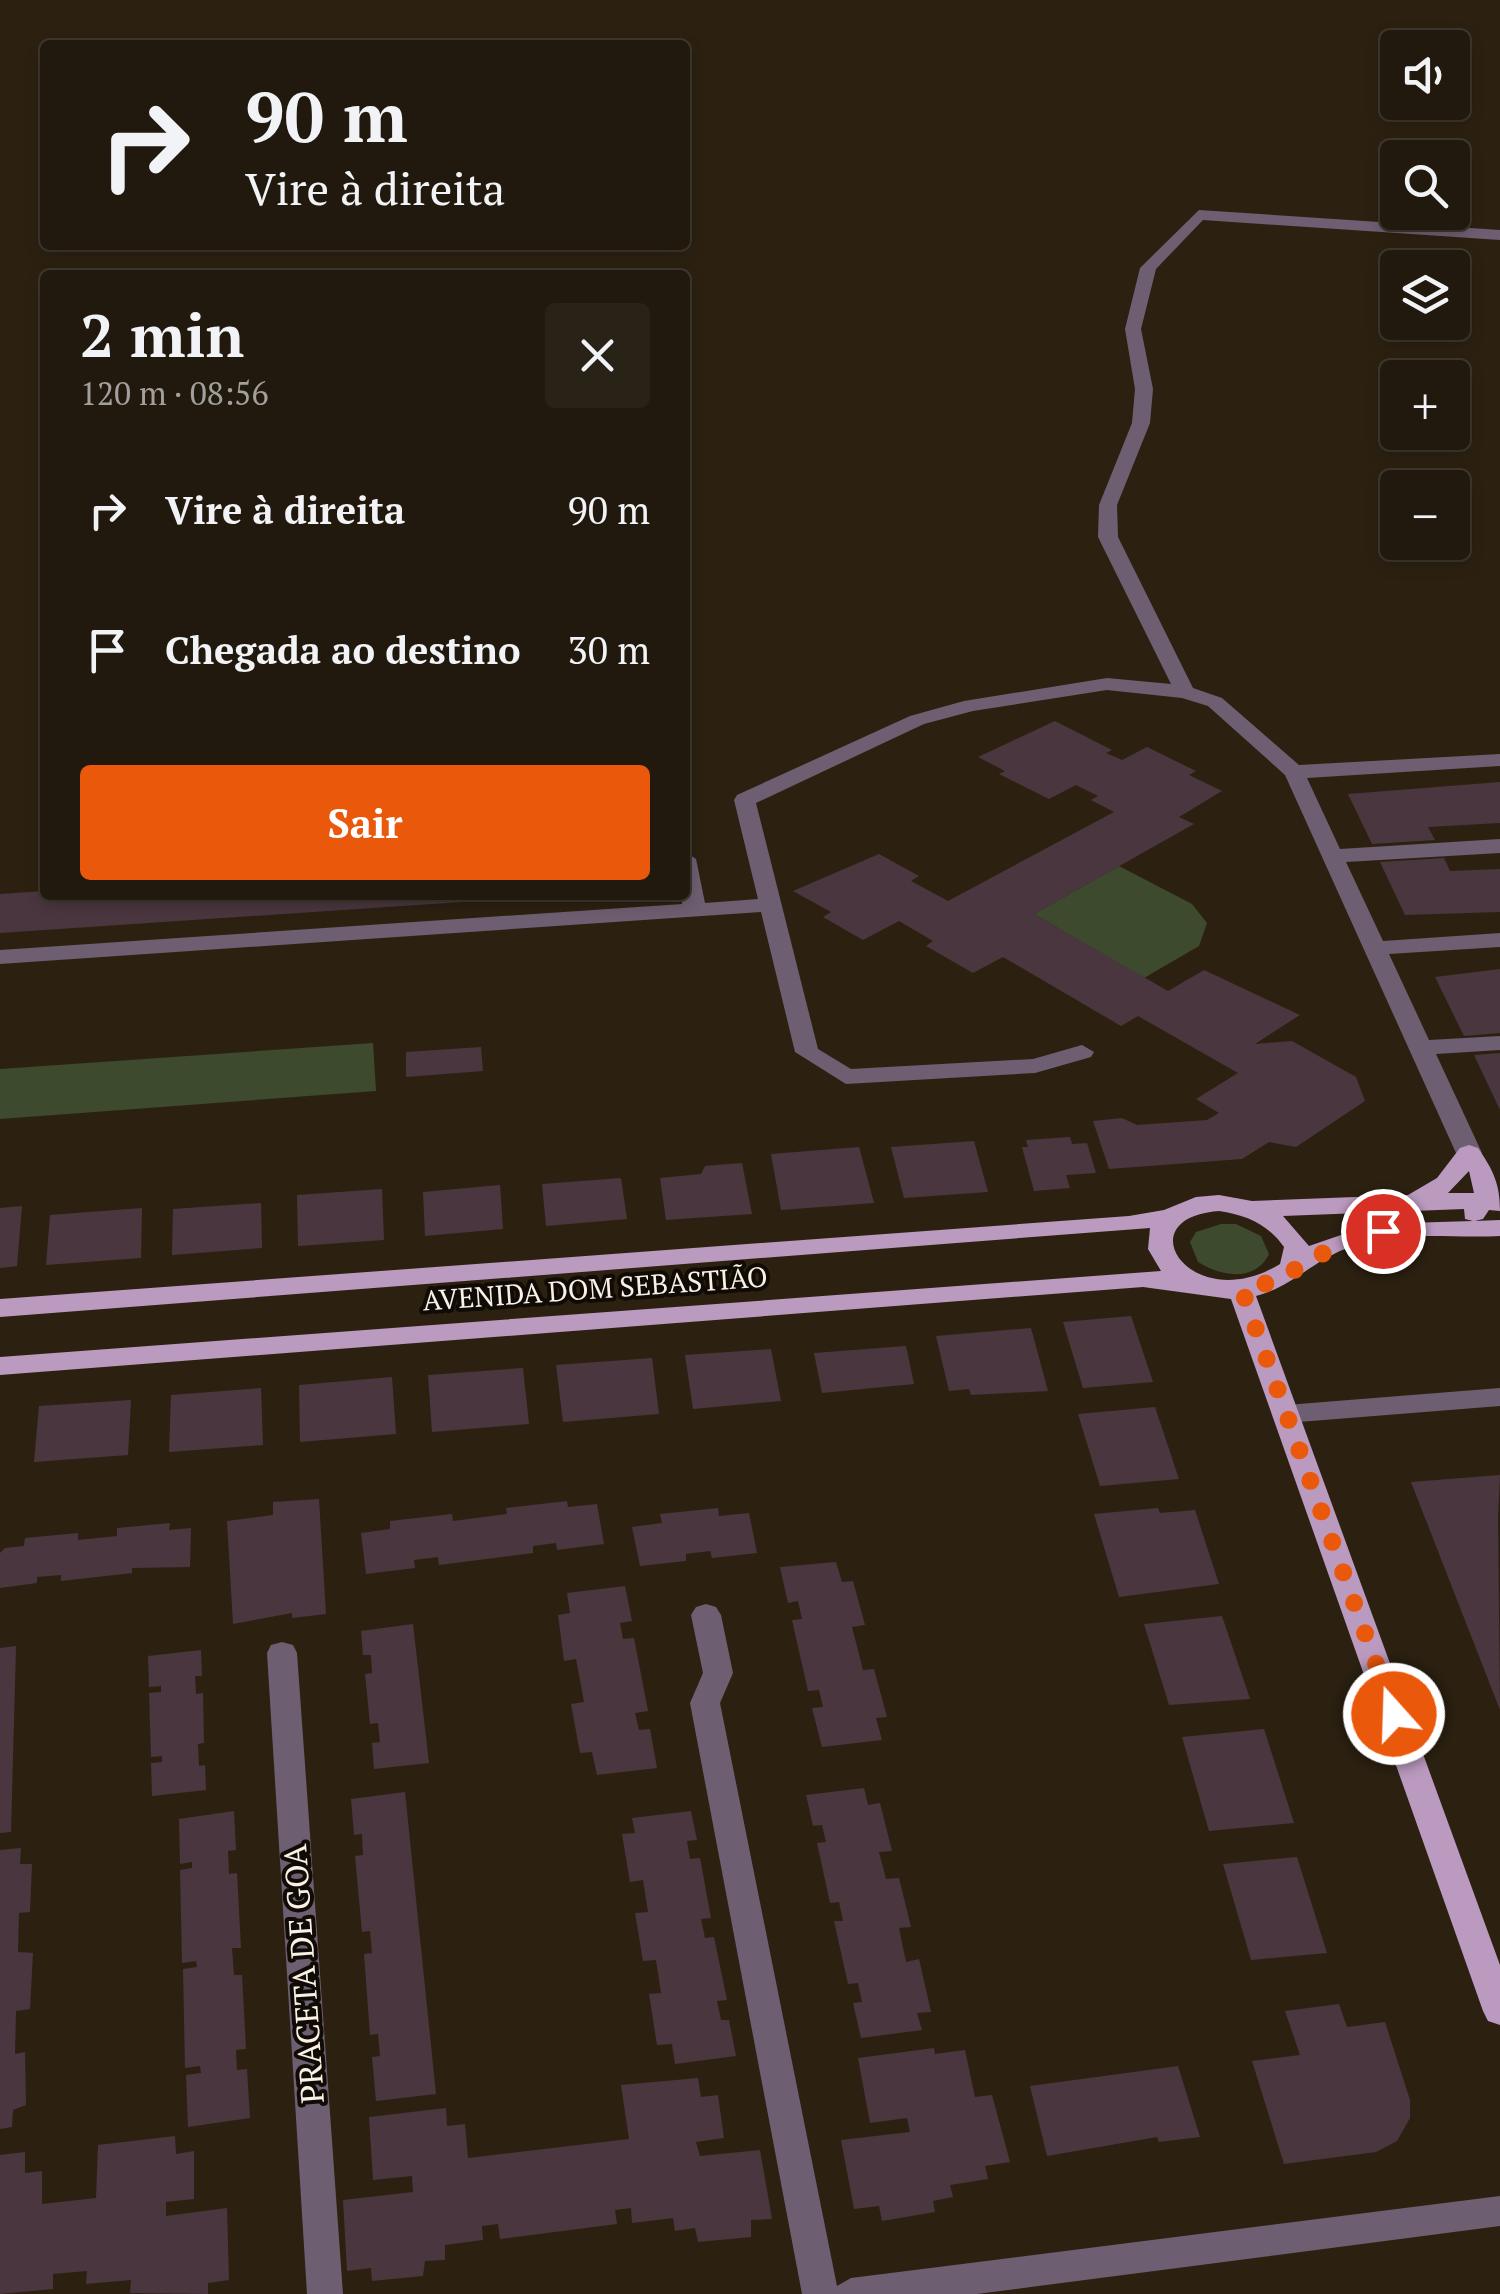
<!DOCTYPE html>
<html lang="pt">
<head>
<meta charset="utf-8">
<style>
	:root { --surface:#21190d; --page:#292216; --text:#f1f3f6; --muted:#a2a09d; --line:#3e382e; --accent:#ea580c }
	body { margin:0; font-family:"PT Serif",serif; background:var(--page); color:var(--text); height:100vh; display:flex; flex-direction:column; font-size:38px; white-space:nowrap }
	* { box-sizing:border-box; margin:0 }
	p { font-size:32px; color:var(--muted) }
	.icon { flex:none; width:55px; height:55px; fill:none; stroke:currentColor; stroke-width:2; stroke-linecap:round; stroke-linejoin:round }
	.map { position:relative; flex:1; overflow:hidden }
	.sheet { position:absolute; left:40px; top:270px; width:650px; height:630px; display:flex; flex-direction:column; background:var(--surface); border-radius:10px; box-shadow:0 5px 15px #0003,0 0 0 2px var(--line) }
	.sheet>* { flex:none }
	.hud { position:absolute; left:40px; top:40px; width:650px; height:210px; border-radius:10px; box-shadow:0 5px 15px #0003,0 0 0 2px var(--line); background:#21190d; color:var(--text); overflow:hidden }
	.controls { position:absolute; left:1380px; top:30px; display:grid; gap:20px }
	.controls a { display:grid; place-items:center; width:90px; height:90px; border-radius:10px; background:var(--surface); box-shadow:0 5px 15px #0003,0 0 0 2px var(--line); font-size:50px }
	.pin { position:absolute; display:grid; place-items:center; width:85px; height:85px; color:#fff; margin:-42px; border:5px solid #fff; border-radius:50%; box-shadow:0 2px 10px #0007 }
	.me { position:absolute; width:110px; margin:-55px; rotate:340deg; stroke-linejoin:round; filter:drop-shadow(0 0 8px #0008) }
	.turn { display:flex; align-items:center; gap:35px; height:210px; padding:0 40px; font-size:45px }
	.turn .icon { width:130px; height:130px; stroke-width:2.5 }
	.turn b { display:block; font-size:70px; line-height:85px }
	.round { display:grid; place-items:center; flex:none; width:105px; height:105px; border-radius:10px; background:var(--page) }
	.summary { display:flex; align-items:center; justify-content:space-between; height:170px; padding:0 40px }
	h1 { font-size:60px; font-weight:600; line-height:75px }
	.action { display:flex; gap:20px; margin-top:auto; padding:20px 40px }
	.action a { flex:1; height:115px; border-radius:10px; background:var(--accent); color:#fff; font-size:40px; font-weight:600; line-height:115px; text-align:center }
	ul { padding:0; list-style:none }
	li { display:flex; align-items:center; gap:30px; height:140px; padding:0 40px }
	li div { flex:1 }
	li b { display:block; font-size:38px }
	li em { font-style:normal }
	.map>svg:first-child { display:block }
	.green { fill:#3d4a2d }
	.building { fill:#4a363f }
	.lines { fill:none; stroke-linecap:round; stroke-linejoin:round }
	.minor { fill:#6e5e71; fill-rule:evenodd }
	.major { fill:#bb9ac0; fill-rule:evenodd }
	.route { stroke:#ea580c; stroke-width:18; stroke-dasharray:0 32.4 }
	.labels { text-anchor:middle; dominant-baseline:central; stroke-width:8; stroke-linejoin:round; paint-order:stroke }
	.street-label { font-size:28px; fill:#f9f1e7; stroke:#100b05 }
	.near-street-label { font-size:32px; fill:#f9f1e7; stroke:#100b05 }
</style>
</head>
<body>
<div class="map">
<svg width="1500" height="2294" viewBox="0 0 1500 2294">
	<rect width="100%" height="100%" fill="#2c2111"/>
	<g class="green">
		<path d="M1119,866L1192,904L1207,923L1199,946L1144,978L1034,914Z"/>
		<path d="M373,1043L376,1091L0,1119V1069Z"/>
		<path d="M1221,1224H1236L1261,1236L1269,1254C1255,1283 1220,1276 1198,1262L1190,1242L1196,1232Z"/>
	</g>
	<g class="building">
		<path d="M1055,721L1112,750L1106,753L1122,760L1147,747L1196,771L1189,775L1222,791L1179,817L1194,824L1034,914L1168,991L1204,970L1300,1015L1255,1044L1292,1041L1356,1077L1365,1101L1296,1147L1269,1142L1242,1159L1109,1169L1093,1121L1122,1118L1137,1125L1207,1120L1219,1113L1196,1099L1238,1073L1138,1016L1121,1026L1003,957L973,973L926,946L933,941L899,921L863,940L823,917L831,912L793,891L879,854L919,876L911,881L948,901L1114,812L1091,800L1098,796L1076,785L1049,799L999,774L1005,771L978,757Z"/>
		<path d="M1500,782V823L1428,827L1435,840L1372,844L1348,794Z"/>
		<path d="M1444,858L1450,871L1500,869V912L1405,915L1380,862Z"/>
		<path d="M45,891V895L522,898L0,933V894Z"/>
		<path d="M1500,969V1033L1464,1036L1435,977Z"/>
		<path d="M481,1047L483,1071L406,1077V1052Z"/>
		<path d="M1500,1053V1110L1474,1055Z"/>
		<path d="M1070,1137L1072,1144L1087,1143L1096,1173L1066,1175L1070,1188L1034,1191L1022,1147H1028L1026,1140Z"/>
		<path d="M974,1141L988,1192L904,1198L891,1147Z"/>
		<path d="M859,1147L874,1203L781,1210L771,1154Z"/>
		<path d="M742,1163L752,1214L666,1220L660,1178L701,1174L705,1166Z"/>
		<path d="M621,1178L627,1219L546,1226L542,1184Z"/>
		<path d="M500,1185L503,1229L425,1236L423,1192Z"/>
		<path d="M382,1189L384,1240L298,1246L297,1195Z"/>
		<path d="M261,1203L262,1248L172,1255L173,1209Z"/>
		<path d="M22,1206L17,1266L0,1268V1208Z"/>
		<path d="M142,1208L141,1258L46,1265L50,1215Z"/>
		<path d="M1131,1316L1153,1382L1083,1388L1063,1322Z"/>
		<path d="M1031,1328L1048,1391L971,1395L969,1389L949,1391L936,1336Z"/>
		<path d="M906,1346L914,1384L822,1393L814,1353Z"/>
		<path d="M771,1349L781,1401L693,1409L685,1355Z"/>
		<path d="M652,1358L659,1414L563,1422L556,1365Z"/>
		<path d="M523,1368L529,1424L432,1432L428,1375Z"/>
		<path d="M392,1377L396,1434L300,1442L299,1385Z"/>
		<path d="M261,1388L263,1445L169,1452L171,1395Z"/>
		<path d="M131,1400L128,1455L34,1462L39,1406Z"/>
		<path d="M1155,1407L1179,1479L1100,1486L1078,1414Z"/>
		<path d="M1500,1475L1498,1516L1500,1710L1411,1482Z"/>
		<path d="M319,1499L326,1614L292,1618V1613L233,1624L227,1521L273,1515V1502Z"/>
		<path d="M567,1501L568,1507L597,1504L604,1544L557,1550L556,1543L533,1546V1553L439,1565L438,1557L414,1560L415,1568L366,1574L361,1533L390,1529V1521L452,1514L453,1521L507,1514L506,1508Z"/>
		<path d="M718,1508L719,1516L749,1513L757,1553L712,1558L710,1551L686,1554V1561L640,1566L632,1527L662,1523L660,1514Z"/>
		<path d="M1158,1508L1160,1513L1195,1510L1219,1584L1119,1597L1094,1514Z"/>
		<path d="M170,1523L169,1530L191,1528L190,1567L132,1568V1573L61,1581V1575L37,1577V1583L0,1588V1553L5,1548L24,1546L25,1538L78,1533V1540L117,1536V1528Z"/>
		<path d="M836,1562L842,1582L853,1581L865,1625L852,1627L863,1670L874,1669L887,1717L876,1718L882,1740L822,1747L812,1708L823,1707L819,1690L808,1691L792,1620L802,1619L798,1601L788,1603L780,1567Z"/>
		<path d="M625,1586L632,1621L620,1623L623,1639L634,1638L648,1711L635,1713L639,1730L650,1729L657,1768L597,1775L592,1752L580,1753L571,1704L584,1702L576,1659L564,1661L558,1615L570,1613L567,1593Z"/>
		<path d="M1222,1616L1250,1699L1169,1705L1144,1624Z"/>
		<path d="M413,1624L429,1763L374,1769L372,1743L380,1742L378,1723L370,1724L365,1674L372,1673L371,1655H363L361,1631Z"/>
		<path d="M16,1646L11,1832L0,1833V1648Z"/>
		<path d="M201,1650L202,1676H195L196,1694L203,1693L204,1743L198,1744L199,1766L205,1765L206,1790L152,1796L151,1763L162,1762V1756L151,1757L149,1693L161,1692V1686L149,1687L148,1656Z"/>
		<path d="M1264,1729L1294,1823L1209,1831L1182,1737Z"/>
		<path d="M864,1788L868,1805L880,1803L892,1851L879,1852L886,1879L899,1878L911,1927L899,1928L906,1962L919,1959L931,2012L917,2013L922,2030L861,2038L853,2003L862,2002L858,1983L848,1984L834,1921H843L839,1902L830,1903L817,1843L826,1842L822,1825L813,1826L806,1795Z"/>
		<path d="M405,1792L436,2094L376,2101L372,2057L380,2056L378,2034L370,2035L364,1954L372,1953L370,1931L362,1932L355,1856L363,1855L362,1834L354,1835L351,1799Z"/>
		<path d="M234,1811L236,1850L228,1851L229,1874L237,1873L241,1948H232L234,1975H242L246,2049L236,2050L237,2070L247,2069L250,2118L188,2127L186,2075L201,2073L200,2066L185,2068L183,1969L197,1967L196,1961L182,1963L180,1870L192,1868V1862L180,1864L179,1819Z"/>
		<path d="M691,1811L697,1840L687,1841L690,1859L700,1858L711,1918L701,1919L705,1938L714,1937L727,2000L717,2001L721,2020H729L736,2056L675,2064L672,2044L657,2045L649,1994L661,1993L656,1960L643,1961L635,1913L648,1912L643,1880L630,1882L622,1834L635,1833L632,1818Z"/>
		<path d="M21,1848L20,1864H32L30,1912L19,1913L18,1952L33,1953L30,2009L16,2011L15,2054L25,2052L26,2105L13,2110L12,2127L0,2129V1850Z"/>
		<path d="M1297,1857L1327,1953L1251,1960L1223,1864Z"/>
		<path d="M1339,2004L1347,2027L1385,2022L1410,2100V2118L1397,2141L1376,2152L1284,2164L1252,2061L1300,2055L1285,2011Z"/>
		<path d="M934,2048L935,2054L965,2050L975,2097L992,2095L1010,2162L985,2166L988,2179L950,2185L953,2197L933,2201L935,2212L882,2221L879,2206L854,2209L841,2140L910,2132L907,2118L870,2123L858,2058Z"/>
		<path d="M1178,2066L1200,2137L1159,2142L1157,2137L1047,2156L1030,2086Z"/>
		<path d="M698,2078L701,2097L718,2095L724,2138L696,2142L700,2156L760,2150L772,2219L751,2220V2237L698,2242L695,2228L675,2231L673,2218L632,2223L631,2208L615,2210L617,2224L500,2239L498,2224L482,2226L483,2240L445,2245V2260L425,2261L423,2276L372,2281L371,2268L347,2271L343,2200L413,2192L412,2176L373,2180L369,2117L446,2108L447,2126L465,2124L468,2158L629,2139L621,2085Z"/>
		<path d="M175,2136L176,2154L194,2151V2199L166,2202V2216L227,2208L229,2280L208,2283V2294L130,2293L131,2280L86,2284L87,2271L53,2274V2289L0,2294V2155L25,2152V2173L42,2171V2204L96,2198L98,2145Z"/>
	</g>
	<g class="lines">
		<g class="minor">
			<path d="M1199,210L1500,230V240L1203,220L1156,269L1141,329L1153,389L1150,423L1117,505L1118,537L1193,688L1222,698L1299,765L1500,754V766L1307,778L1340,849L1500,839V853L1346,862L1383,941L1500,933V947L1389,954L1429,1040L1500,1036V1050L1436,1054L1482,1153L1478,1158H1460L1456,1153L1285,775L1208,706L1182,698L1107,690L973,711L924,724L756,803L818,1049L851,1069L1033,1059L1082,1045L1094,1052L1091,1057L1035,1073L846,1084L795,1052L761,912L0,964V950L682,904L685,852L696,859L705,903L758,899L734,800L737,795L910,716L964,701L1107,678L1171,684L1098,537L1099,505L1132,423L1135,389L1125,329L1140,268Z"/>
			<path d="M1500,1388V1406L1286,1423L1276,1421L1272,1414L1276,1407L1286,1405Z"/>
			<path d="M706,1604L716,1607L721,1615L733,1673L720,1703L837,2286L851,2278L1500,2196V2226L977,2294H802L690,1703L703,1673L691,1615L696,1607Z"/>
			<path d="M282,1642L293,1645L297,1653L343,2294H307L267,1653L271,1645Z"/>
		</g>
		<path class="major" d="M1469,1145L1478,1148C1494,1171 1500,1185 1500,1211L1489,1210L1483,1219L1475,1221L1500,1220V1236C1450,1239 1393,1229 1345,1249C1312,1262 1291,1287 1256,1296L1500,1965V2025L1488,2021L1483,2011L1231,1299L1143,1287L0,1375V1357L1161,1271L1148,1249L1150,1228L0,1317V1299L1129,1216L1164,1210L1196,1197L1219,1195L1252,1201L1408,1195L1437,1178L1460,1148ZM1469,1171L1474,1193H1448ZM1464,1209L1465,1219L1473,1221L1373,1224L1309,1246L1283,1216ZM1219,1211C1246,1215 1268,1224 1284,1247L1280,1264C1192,1318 1124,1218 1219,1211Z"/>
	</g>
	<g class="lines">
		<path class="route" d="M1383,1231C1323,1241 1297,1280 1242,1290L1394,1714"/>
	</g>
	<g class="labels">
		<g class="street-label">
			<text transform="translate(595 1288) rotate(-4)">AVENIDA DOM SEBASTIÃO</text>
		</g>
		<g class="near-street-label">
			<text transform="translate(303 1974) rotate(-94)">PRACETA DE GOA</text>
		</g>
	</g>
</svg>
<div class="controls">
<a><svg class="icon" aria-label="sound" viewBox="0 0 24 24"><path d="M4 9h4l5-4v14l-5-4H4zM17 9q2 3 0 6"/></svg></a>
<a><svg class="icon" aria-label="search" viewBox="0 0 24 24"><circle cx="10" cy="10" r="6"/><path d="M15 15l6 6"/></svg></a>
<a><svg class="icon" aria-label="layers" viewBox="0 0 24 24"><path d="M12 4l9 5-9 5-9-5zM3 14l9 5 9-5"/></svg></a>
<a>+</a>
<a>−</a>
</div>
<div class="pin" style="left:1383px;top:1231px;background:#d93025"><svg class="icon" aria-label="arrive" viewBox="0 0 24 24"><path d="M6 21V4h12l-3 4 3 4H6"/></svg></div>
<svg class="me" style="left:1394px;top:1714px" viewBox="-20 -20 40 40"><circle r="17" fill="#ea580c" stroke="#fff" stroke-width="3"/><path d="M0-11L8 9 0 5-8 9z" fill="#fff"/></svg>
<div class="hud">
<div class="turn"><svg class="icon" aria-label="right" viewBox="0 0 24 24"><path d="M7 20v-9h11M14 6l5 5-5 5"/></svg><div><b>90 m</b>Vire à direita</div></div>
</div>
<section class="sheet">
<div class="summary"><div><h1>2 min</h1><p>120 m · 08:56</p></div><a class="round"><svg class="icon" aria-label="close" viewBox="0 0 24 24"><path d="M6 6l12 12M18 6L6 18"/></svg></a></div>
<ul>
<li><svg class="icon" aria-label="right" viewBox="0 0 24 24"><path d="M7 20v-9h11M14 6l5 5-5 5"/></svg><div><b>Vire à direita</b></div><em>90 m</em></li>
<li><svg class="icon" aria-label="arrive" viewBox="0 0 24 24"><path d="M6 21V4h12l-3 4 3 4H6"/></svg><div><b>Chegada ao destino</b></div><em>30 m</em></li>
</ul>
<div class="action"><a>Sair</a></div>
</section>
</div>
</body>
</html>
